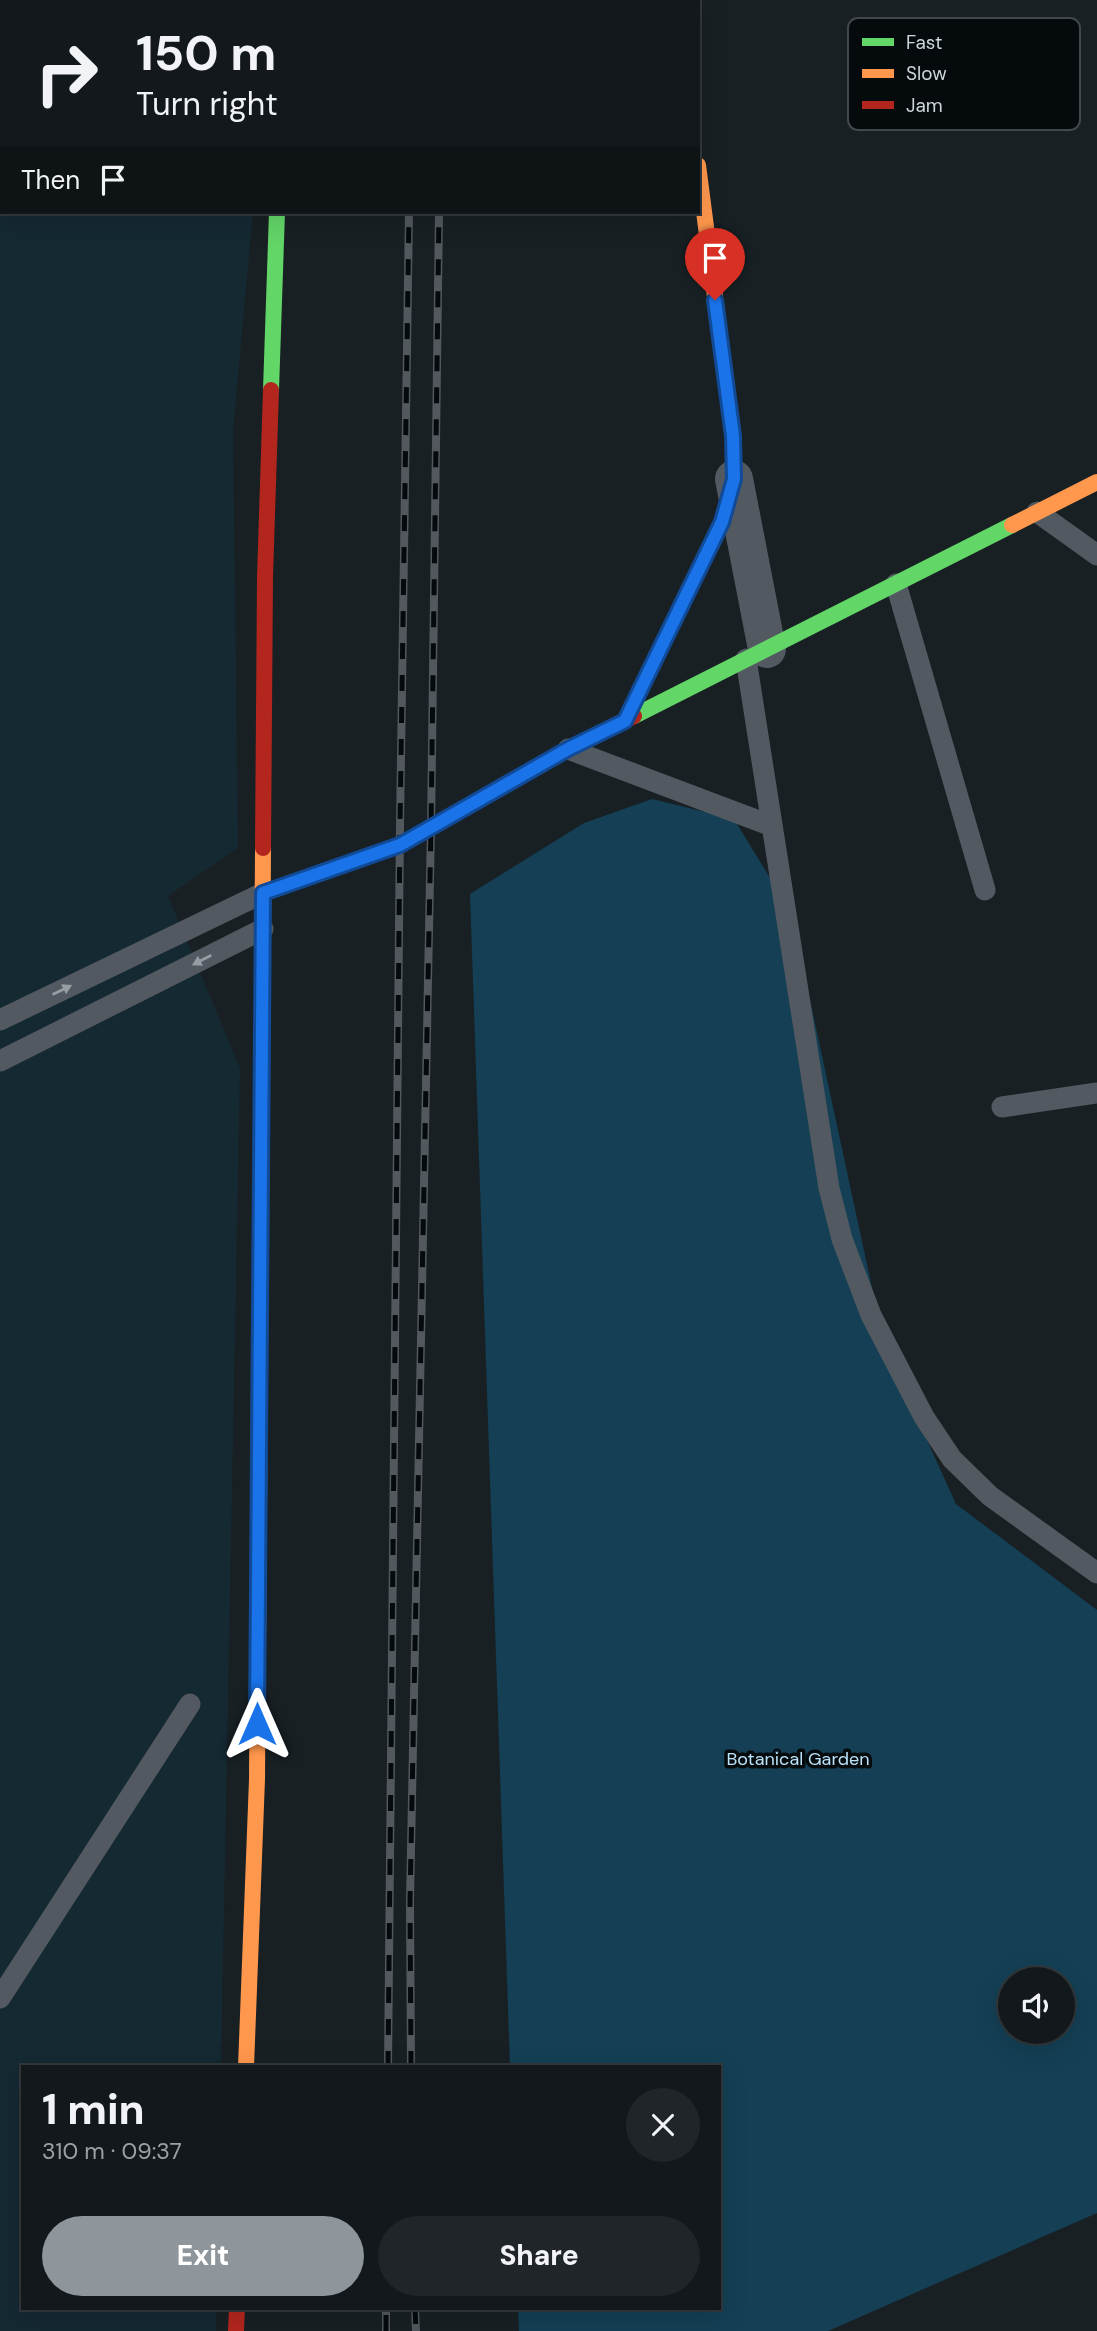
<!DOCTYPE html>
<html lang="en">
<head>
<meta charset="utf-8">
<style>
	:root { --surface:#12181b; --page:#1f2528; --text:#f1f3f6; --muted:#9ca0a3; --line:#31373a; --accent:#8e969b }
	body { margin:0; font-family:"DM Sans",sans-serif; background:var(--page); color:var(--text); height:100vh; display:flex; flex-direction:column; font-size:26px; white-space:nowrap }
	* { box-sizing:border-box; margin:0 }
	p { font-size:23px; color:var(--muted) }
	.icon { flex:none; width:38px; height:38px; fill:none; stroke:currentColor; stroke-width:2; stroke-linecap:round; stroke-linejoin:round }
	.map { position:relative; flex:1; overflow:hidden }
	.side { position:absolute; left:21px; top:2065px; width:700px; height:245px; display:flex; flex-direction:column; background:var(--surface); border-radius:0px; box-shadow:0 7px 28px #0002,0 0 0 2px var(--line) }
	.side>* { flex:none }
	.hud { position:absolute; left:0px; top:0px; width:700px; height:214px; box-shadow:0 7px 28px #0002,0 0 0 2px var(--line); background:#12181b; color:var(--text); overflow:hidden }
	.controls { position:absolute; left:998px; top:1967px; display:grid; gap:14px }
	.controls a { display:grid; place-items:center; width:77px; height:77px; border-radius:50%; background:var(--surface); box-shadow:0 7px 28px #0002,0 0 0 2px var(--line); font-size:35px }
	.pin { position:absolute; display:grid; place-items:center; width:60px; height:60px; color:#fff; margin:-72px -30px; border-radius:50% 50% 50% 0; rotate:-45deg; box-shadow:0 0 7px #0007 }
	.pin .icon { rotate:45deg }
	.me { position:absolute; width:77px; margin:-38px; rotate:0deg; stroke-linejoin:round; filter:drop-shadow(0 0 5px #0008) }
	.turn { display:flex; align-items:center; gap:24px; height:147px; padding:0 21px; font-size:32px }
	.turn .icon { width:91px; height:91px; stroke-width:2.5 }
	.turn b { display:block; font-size:49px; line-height:60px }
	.then { display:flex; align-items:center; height:66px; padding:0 21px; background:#0003; gap:14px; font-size:26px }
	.round { display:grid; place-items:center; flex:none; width:74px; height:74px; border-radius:37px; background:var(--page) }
	.summary { display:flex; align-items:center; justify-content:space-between; height:119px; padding:0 21px }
	h1 { font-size:42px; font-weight:800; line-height:52px }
	.primary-button { display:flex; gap:14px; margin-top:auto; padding:14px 21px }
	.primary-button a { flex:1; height:80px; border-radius:42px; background:var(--accent); color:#fff; font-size:28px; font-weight:800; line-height:80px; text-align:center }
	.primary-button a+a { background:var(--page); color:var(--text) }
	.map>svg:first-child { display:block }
	.built { fill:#152933 }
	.green { fill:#143f54; fill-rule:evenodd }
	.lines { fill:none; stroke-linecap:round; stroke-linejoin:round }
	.lane { stroke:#525960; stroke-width:21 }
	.street { stroke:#525960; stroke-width:38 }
	.fast { stroke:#63d668; stroke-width:16 }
	.slow { stroke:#ff974d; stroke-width:16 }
	.jam { stroke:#b3261e; stroke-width:16 }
	.rail-casing { stroke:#52585e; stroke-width:8 }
	.rail { stroke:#050a0d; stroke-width:5; stroke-dasharray:16; stroke-linecap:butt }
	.oneway { fill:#969ea4 }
	.route-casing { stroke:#114b97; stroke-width:18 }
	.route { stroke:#1a73e8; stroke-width:12 }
	.labels { text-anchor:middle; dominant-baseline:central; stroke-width:7; stroke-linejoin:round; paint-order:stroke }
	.park-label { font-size:18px; fill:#bae3fa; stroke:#050a0d }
	.key { fill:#050a0d; stroke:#41474b; stroke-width:2 }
	.key-label { font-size:19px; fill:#cdd6db }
</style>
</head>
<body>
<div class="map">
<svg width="1097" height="2331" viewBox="0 0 1097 2331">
	<rect width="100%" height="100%" fill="#182024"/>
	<path class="built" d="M0,0H267V2H2V212H253L233,431L238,848L168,896L240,1068L221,2067H23V2308H216V2331H0Z"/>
	<path class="green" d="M652,799L734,819L791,912L885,1348L956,1504L1097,1610V2213L828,2331H519L518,2308H719V2067H510L470,894L584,823ZM1010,1979H1062V2032H1010Z"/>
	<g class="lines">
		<g class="lane">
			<path d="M0,167L2,166"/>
			<path d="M1037,512L1097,555"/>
			<path d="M896,584L985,890"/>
			<path d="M746,659L829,1188L842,1239L871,1315L924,1417L952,1459L990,1496L1097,1573"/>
			<path d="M568,749L772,826"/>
			<path d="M0,1020L263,893"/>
			<path d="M0,1061L263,929"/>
			<path d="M1002,1107L1097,1093"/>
			<path d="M0,1998L190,1704"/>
		</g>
		<g class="street">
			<path d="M679,0V2"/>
			<path d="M734,479L767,649"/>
		</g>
		<g class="fast">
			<path d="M271,390L277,212"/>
			<path d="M634,716L1012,525"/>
			<path d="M259,1517L261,1185"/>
		</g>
		<g class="slow">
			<path d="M283,0V2"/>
			<path d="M1012,525L1097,482"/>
			<path d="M625,721L722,522L734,479L733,436L698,165"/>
			<path d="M261,1185L263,848"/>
			<path d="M246,2067L257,1779L259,1517"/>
		</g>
		<g class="jam">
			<path d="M263,848L265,577L271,390"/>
			<path d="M263,893L400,845L568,749L634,716"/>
			<path d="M236,2331L237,2308"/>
		</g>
		<defs>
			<g id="rail">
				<path d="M412,2V0"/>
				<path d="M441,2V0"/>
				<path d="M388,2067L400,826L409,212"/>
				<path d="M411,2067L410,1901L431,828L439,212"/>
				<path d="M415,2308L416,2331"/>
				<path d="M386,2331V2308"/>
			</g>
		</defs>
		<use href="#rail" class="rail-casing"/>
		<use href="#rail" class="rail"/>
	</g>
	<defs><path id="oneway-solid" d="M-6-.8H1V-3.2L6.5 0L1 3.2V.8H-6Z" transform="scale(1.75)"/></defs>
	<g class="oneway">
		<use href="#oneway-solid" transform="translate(202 960) rotate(153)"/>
		<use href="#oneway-solid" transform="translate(62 990) rotate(-26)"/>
	</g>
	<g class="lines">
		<defs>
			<path id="route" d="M257,1724L263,893L400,845L568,749L625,721L722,522L734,479L733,436L715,300"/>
		</defs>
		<use href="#route" class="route-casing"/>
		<use href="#route" class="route"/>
	</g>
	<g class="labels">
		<g class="park-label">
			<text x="798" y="1759">Botanical Garden</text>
		</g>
	</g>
	<rect x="848" y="18" width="232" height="112" rx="10" class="key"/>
	<rect x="862" y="38" width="32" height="8" fill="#63d668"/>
	<rect x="862" y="69" width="32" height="9" fill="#ff974d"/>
	<rect x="862" y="101" width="32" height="8" fill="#b3261e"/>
	<g class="key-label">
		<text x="906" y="49">Fast</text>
		<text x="906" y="80">Slow</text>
		<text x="906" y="112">Jam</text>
	</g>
</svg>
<div class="controls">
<a><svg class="icon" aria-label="sound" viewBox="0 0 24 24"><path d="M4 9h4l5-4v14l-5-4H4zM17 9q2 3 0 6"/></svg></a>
</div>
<div class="pin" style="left:715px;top:300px;background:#d93025"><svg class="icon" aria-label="arrive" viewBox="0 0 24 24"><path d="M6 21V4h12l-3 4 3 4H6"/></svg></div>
<svg class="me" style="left:257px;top:1724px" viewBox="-20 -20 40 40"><path d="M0-17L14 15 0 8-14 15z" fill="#1a73e8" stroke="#fff" stroke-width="4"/></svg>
<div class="hud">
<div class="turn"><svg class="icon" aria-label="right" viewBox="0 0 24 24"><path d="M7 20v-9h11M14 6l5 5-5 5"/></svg><div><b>150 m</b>Turn right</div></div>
<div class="then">Then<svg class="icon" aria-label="arrive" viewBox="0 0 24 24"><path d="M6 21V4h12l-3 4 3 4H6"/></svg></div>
</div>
<section class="side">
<div class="summary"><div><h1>1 min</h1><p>310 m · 09:37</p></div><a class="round"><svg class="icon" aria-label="close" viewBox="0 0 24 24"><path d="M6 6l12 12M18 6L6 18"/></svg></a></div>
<div class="primary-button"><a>Exit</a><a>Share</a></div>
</section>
</div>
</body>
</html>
